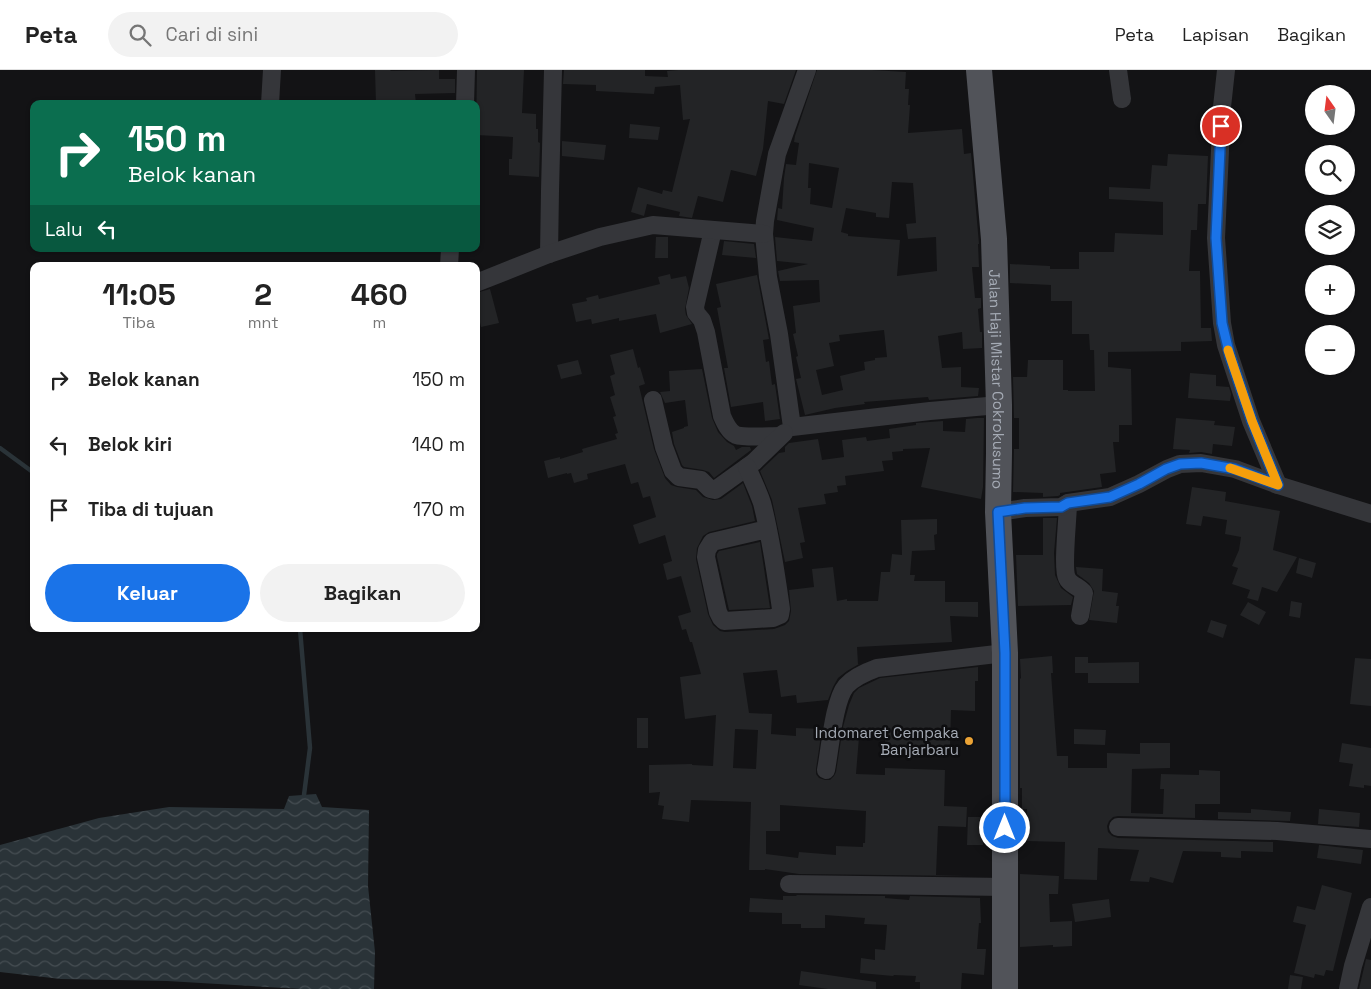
<!DOCTYPE html>
<html lang="id">
<head>
<meta charset="utf-8">
<style>
	:root { --surface:#fff; --page:#f2f2f2; --text:#222; --muted:#767676; --line:#e0e0e0; --accent:#1a73e8 }
	body { margin:0; font-family:"Space Grotesk",sans-serif; background:var(--page); color:var(--text); height:100vh; display:flex; flex-direction:column; font-size:19px; white-space:nowrap }
	* { box-sizing:border-box; margin:0 }
	p { font-size:16px; color:var(--muted) }
	.icon { flex:none; width:28px; height:28px; fill:none; stroke:currentColor; stroke-width:2; stroke-linecap:round; stroke-linejoin:round }
	.map { position:relative; flex:1; overflow:hidden }
	.panel { position:absolute; left:30px; top:192px; width:450px; height:370px; display:flex; flex-direction:column; background:var(--surface); border-radius:10px; box-shadow:0 1px 4px #0004 }
	.panel>* { flex:none }
	.hud { position:absolute; left:30px; top:30px; width:450px; height:152px; border-radius:10px; box-shadow:0 1px 4px #0004; background:#0b6e4f; color:#fff; overflow:hidden }
	.needle { width:32px; rotate:346deg }
	.controls { position:absolute; left:1305px; top:15px; display:grid; gap:10px }
	.controls a { display:grid; place-items:center; width:50px; height:50px; border-radius:50%; background:var(--surface); box-shadow:0 1px 4px #0004; font-size:25px }
	.pin { position:absolute; display:grid; place-items:center; width:42px; height:42px; color:#fff; margin:-21px; border:2px solid #fff; border-radius:50%; box-shadow:0 1px 5px #0007 }
	.me { position:absolute; width:55px; margin:-28px; rotate:0deg; stroke-linejoin:round; filter:drop-shadow(0 0 4px #0008) }
	.turn { display:flex; align-items:center; gap:18px; height:105px; padding:0 15px; font-size:22px }
	.turn .icon { width:65px; height:65px; stroke-width:2.5 }
	.turn b { display:block; font-size:35px; line-height:42px }
	.then { display:flex; align-items:center; height:48px; padding:0 15px; background:#0003; gap:10px; font-size:19px }
	.eta { display:flex; justify-content:space-evenly; align-items:center; height:85px; text-align:center }
	.eta b { font-size:30px; font-weight:600; line-height:35px }
	.button { display:flex; gap:10px; margin-top:auto; padding:10px 15px }
	.button a { flex:1; height:58px; border-radius:30px; background:var(--accent); color:#fff; font-size:20px; font-weight:600; line-height:58px; text-align:center }
	.button a+a { background:var(--page); color:var(--text) }
	ul { padding:0; list-style:none }
	li { display:flex; align-items:center; gap:15px; height:65px; padding:0 15px }
	li div { flex:1 }
	li b { display:block; font-size:19px }
	li em { font-style:normal }
	header { display:flex; align-items:center; gap:30px; box-sizing:border-box; height:70px; padding:0 25px; background:var(--surface); border-bottom:1px solid var(--line) }
	header strong { font-size:24px }
	nav { display:flex; gap:28px; margin-inline-start:auto; font-size:18px }
	.search { width:350px; height:45px; background:var(--page); display:flex; align-items:center; gap:12px; box-sizing:border-box; padding:0 18px; border-radius:28px; color:var(--muted); font-size:19px }
	.map>svg:first-child { display:block }
	.water { fill:url(#water-waves) }
	.lines { fill:none; stroke-linecap:round; stroke-linejoin:round }
	.stream { stroke:#2a3338; stroke-width:4.5 }
	.building { fill:#232426; fill-rule:evenodd }
	.minor { stroke:#35363a; stroke-width:18 }
	.primary { stroke:#515359; stroke-width:26 }
	.route-casing { stroke:#114b97; stroke-width:12 }
	.route { stroke:#1a73e8; stroke-width:9 }
	.slow { stroke:#f59e0b; stroke-width:9 }
	.poi-dot { fill:#eba335; stroke:#0e0e10; stroke-width:2 }
	.labels { text-anchor:middle; dominant-baseline:central; stroke-width:5; stroke-linejoin:round; paint-order:stroke }
	.street-label { font-size:15px; fill:#a5abb5; stroke:#0e0e10 }
	.poi-label { font-size:15px; fill:#a5abb5; stroke:#0e0e10; text-anchor:end }
</style>
</head>
<body>
<header>
<strong>Peta</strong>
<div class="search"><svg class="icon" aria-label="search" viewBox="0 0 24 24"><circle cx="10" cy="10" r="6"/><path d="M15 15l6 6"/></svg>Cari di sini</div>
<nav><a>Peta</a><a>Lapisan</a><a>Bagikan</a></nav>
</header>
<div class="map">
<svg width="1371" height="919" viewBox="0 0 1371 919">
	<defs>
		<pattern id="water-waves" width="16" height="10" patternUnits="userSpaceOnUse" patternTransform="scale(1.25)"><rect width="16" height="10" fill="#2a3338"/><path d="M0 5q4-4 8 0t8 0" fill="none" stroke="#464e53"/></pattern>
	</defs>
	<rect width="100%" height="100%" fill="#131315"/>
	<path class="water" d="M316,724L322,737L369,740L368,816L375,882L374,919H302L167,911L61,909L0,902V775L99,748L169,737L284,739L289,726Z"/>
	<g class="lines">
		<g class="stream">
			<path d="M0,378L34,403"/>
			<path d="M300,559L310,678L304,725"/>
		</g>
	</g>
	<g class="building">
		<path d="M375,0H390L391,1L439,0V9H455V23L415,24L416,34H376Z"/>
		<path d="M477,0H524L522,43L536,44V59H538V72L540,73L539,107L509,105V89H512L513,67L476,65Z"/>
		<path d="M564,0H645V6L668,7L667,1L678,0H796L784,34L768,31L763,79L756,106L731,100L723,132L698,126L692,148L679,146L680,142L647,134L644,146L631,142L638,117L662,124L663,120L672,122L690,49L683,50L680,15L655,17L654,24L596,21V15L563,14Z"/>
		<path d="M817,0H872L906,2L905,19H909L908,35H910L908,63L962,59L964,84L971,83L979,174H978L979,197H972L975,228H981V238L978,239L980,262H982V278L963,279L962,262L938,266L942,298L961,297V317L979,318L978,326L929,330L928,327L864,332L865,334L835,338L805,345L796,309L801,308L796,287L798,286L793,264L796,263L793,236L820,232L819,210L780,211L778,201L808,194L777,191L775,167L812,171L814,158L777,150L778,138L782,139L784,108L786,94L796,95L799,73L794,72L795,66ZM809,93L839,98L832,138L810,134L811,118H808ZM892,112L913,113L916,153L906,154L908,169L936,167L937,201L897,206L900,170L848,166V164L841,162L846,138L876,143V147L889,148ZM884,260L887,287L875,288V290L864,292L865,300L840,306L843,320L822,325L816,300L834,296L829,273L840,271L839,265Z"/>
		<path d="M630,54L660,57L658,70L629,68Z"/>
		<path d="M562,71L606,75L604,90L562,86Z"/>
		<path d="M1168,84L1208,86L1206,134H1198L1197,160H1191L1189,201H1200L1201,258H1211L1212,271L1181,272V281L1108,282V297L1131,299L1132,355H1119V372H1113L1116,402L1100,404L1102,417L1060,423V425L1058,426L1043,427V423L1013,422L1014,379H1019V348H1014L1013,307H1027L1028,290H1063V320H1068V321H1095L1094,280H1090L1089,264H1072V231H1051V215L1010,213V194L1050,196V199H1079V182H1114L1115,163L1163,165V132L1109,129V117L1150,119L1152,95L1167,96Z"/>
		<path d="M656,167H668V188H655Z"/>
		<path d="M724,171L754,174L756,188L722,185Z"/>
		<path d="M670,204L671,209L686,206L689,218L685,239L686,245L692,254L660,263L656,244L619,251V248L592,254L591,249L576,252L572,234L587,231L586,228L598,225L599,229L660,214L658,207Z"/>
		<path d="M757,205L769,269L763,270L766,292L769,291L772,315L775,314L780,349L765,351L763,332L731,337L724,298H728L717,238L721,237L716,214Z"/>
		<path d="M490,219L499,253L481,257L476,235V223Z"/>
		<path d="M633,279L638,298L640,297L645,314L639,316L654,379L665,408L671,415L677,417L696,420L703,427L713,430L721,429L743,413L752,436L755,451L709,462L703,466L697,478L696,489L708,544L713,555L720,561L725,562L774,559L785,555L789,551L791,541L789,520L814,517L812,499L833,497L837,531L847,529V531H878L881,502H890L892,484L902,485L901,450L937,449V464L934,465L935,480L912,481L910,505H915L914,511H945V532H978V547L950,546L952,572L857,577L858,594H859L847,601L838,608L833,617L828,630L797,633L796,625L781,627L777,600L743,603L749,643L772,644L771,664L796,666V658L822,659L816,699V704L819,708L825,710H830L834,706L836,702L843,657L849,635L854,623L859,618L880,608L978,597V611H975V641L951,640L950,679L885,678V667H859L856,704L885,705V698L945,700L944,736L967,737L966,757L938,756L936,805L968,806L799,804L765,799V800H749L751,732L691,730L689,752L662,749L664,736L658,735L660,722L649,723V695L692,694V695L713,696L716,645L685,649L680,607L701,604L692,572H690L686,559L682,560L678,546L691,542L681,506L667,510L663,494L672,491L665,465L639,474L633,455L656,447L650,426L643,428L638,412L631,414L625,394L587,404L588,409L574,413L571,403L567,404V403L548,408L544,391L560,387V389L583,382L582,379L617,369L615,364L618,363L613,347L616,346L610,327L615,325L610,306L615,304L610,285ZM735,659L758,660L756,699L733,698ZM780,735L866,741L865,773H863V777L836,776V785L799,782L798,788L766,784V761H780Z"/>
		<path d="M578,290L582,304L561,309L557,295Z"/>
		<path d="M702,299L712,348L718,362L727,372L734,376L736,380L742,377H750L751,380L714,408L709,402L703,400L684,397L682,395L674,374L672,362L684,358V357L688,356L685,330L665,333L660,322L670,321L669,301Z"/>
		<path d="M1190,303L1216,305V316L1229,317L1231,324L1230,331L1188,328Z"/>
		<path d="M977,348H984L983,417L981,429L921,417L930,378L903,379V381L892,382L893,390L882,391L884,401L845,406L846,415L837,416L838,422L824,424L826,434L798,438L805,472L800,473L803,488L785,492L772,430L760,401L779,383L785,382V377L789,373L818,369L822,390L844,387L842,370L866,367L867,371L890,368L889,359L916,355V353L943,351V361L965,362L966,349Z"/>
		<path d="M1176,348L1215,351L1214,355L1235,357L1232,376L1213,374L1212,384L1201,382L1189,383L1190,380L1173,379Z"/>
		<path d="M1192,417L1226,422L1225,431L1280,441L1273,480L1297,487L1277,522L1262,517L1258,531L1247,528L1250,520L1232,514L1238,498L1232,496L1239,480L1241,467L1225,464L1227,450L1203,446L1201,456L1186,454Z"/>
		<path d="M1043,448H1057L1054,483L1055,505L1061,518L1073,527L1071,535L1018,536L1016,485H1043Z"/>
		<path d="M760,472L770,538L729,540L717,487V484L719,481Z"/>
		<path d="M1299,488L1316,493L1312,508L1296,503Z"/>
		<path d="M1076,497L1103,499L1102,521L1118,523L1116,536H1119L1117,553L1089,550L1094,521L1089,513L1077,504Z"/>
		<path d="M1291,531L1302,533L1300,548L1289,546Z"/>
		<path d="M1248,532L1266,542L1259,555L1240,545Z"/>
		<path d="M1211,550L1227,555L1223,568L1207,562Z"/>
		<path d="M1052,586L1053,603H1051L1057,686H1068V698H1107V683L1140,684V673H1170V698L1132,699L1131,743L1163,744L1164,719H1160L1161,704L1199,705V700L1220,701V734H1195V748L1118,746L1113,747L1109,751L1107,756L1108,762L1112,766L1118,768L1273,772V782L1241,781V788L1221,787V782L1183,781L1173,813L1150,807L1149,812L1130,811L1139,780L1098,778L1097,810L1064,809L1065,772L1026,771L1027,739H1022V718H1020V609L1021,608L1020,589Z"/>
		<path d="M1075,587H1088V600V593L1139,592V613H1088V603H1075Z"/>
		<path d="M1355,588L1371,589V636L1350,634Z"/>
		<rect x="637" y="648" width="11" height="30"/>
		<path d="M1074,659L1106,660L1105,675L1074,674Z"/>
		<path d="M1342,673L1371,678V716L1364,715V718L1349,716L1353,694L1339,692Z"/>
		<path d="M1251,739L1291,742L1290,751L1218,749V742L1251,743Z"/>
		<path d="M1319,739L1360,743L1359,757L1318,754Z"/>
		<path d="M968,747H980V759H983V775H967Z"/>
		<path d="M1319,775L1363,780L1361,794L1317,788Z"/>
		<path d="M1020,804L1059,806L1058,824H1049L1050,852L1072,851V876L1053,877V875L1020,877Z"/>
		<path d="M1322,815L1352,823L1333,901L1326,900L1324,906L1315,904L1314,908L1294,903L1306,855L1293,852L1297,836L1315,840Z"/>
		<path d="M797,825L885,826V828L909,830L910,826L980,828L981,853H979L977,879H986L984,905L962,903L961,919H920V912H915L916,906L894,905L893,906L860,903L861,888L875,890V879L885,880L887,855L864,854L865,848L825,845V858H801V854H782V843L749,842L750,828L783,830V826H796Z"/>
		<path d="M1109,829L1111,847L1075,852L1072,834Z"/>
		<path d="M1366,889L1371,890V919H1359Z"/>
		<path d="M801,901L876,912V919H828L799,915Z"/>
		<path d="M1290,905L1303,907L1301,919H1288Z"/>
	</g>
	<g class="lines">
		<g class="minor">
			<path d="M807,0L777,84L765,151L764,164L768,207L779,264L792,357L930,341L999,335"/>
			<path d="M1118,0L1122,29"/>
			<path d="M1226,0L1222,37L1216,168L1222,253L1226,275L1251,351L1278,415"/>
			<path d="M270,34L272,0"/>
			<path d="M465,34L466,0"/>
			<path d="M713,160L695,237L696,243L702,250L706,262L722,346C725,353 729,362 736,365C745,368 769,366 780,366"/>
			<path d="M549,184L550,121L553,0"/>
			<path d="M449,196L450,179"/>
			<path d="M476,213L549,184L600,167L653,155L764,164"/>
			<path d="M653,330L664,377L673,401L679,407L701,410L710,419L715,420L754,392L784,363"/>
			<path d="M747,397C752,409 758,421 762,433C771,467 776,504 781,539L780,545L773,548L724,551L721,548L718,542L706,487L707,480L712,472L767,459"/>
			<path d="M1068,433C1068,448 1062,498 1067,508C1070,515 1080,517 1084,523L1080,546"/>
			<path d="M998,442L1025,438L1061,437L1068,433L1110,427L1139,414L1167,399L1180,394L1201,393L1235,399L1278,415L1371,444"/>
			<path d="M826,700C830,679 834,630 846,616C854,607 866,602 877,598L1005,583"/>
			<path d="M1118,757L1277,761L1371,769"/>
			<path d="M789,814L1005,817"/>
			<path d="M1348,919L1353,896L1371,837"/>
		</g>
		<path class="primary" id="s1" d="M979,0L994,169L999,335V383L998,442L1005,583V919"/>
	</g>
	<g class="lines">
		<defs>
			<path id="route" d="M1005,758V583L998,442L1025,438L1061,437L1068,433L1110,427L1139,414L1166,399L1180,394L1201,393L1235,399L1278,415L1252,351L1230,286L1222,253L1216,168L1221,56"/>
		</defs>
		<use href="#route" class="route-casing"/>
		<use href="#route" class="route"/>
		<path class="slow" d="M1228,280L1252,351L1278,415L1230,398"/>
	</g>
	<circle class="poi-dot" cx="969" cy="671" r="5"/>
	<g class="labels">
		<g class="street-label">
			<text stroke="none"><textPath href="#s1" startOffset="310">Jalan Haji Mistar Cokrokusumo</textPath></text>
		</g>
		<g class="poi-label">
			<text x="959" y="662">Indomaret Cempaka<tspan x="959" dy="17">Banjarbaru</tspan></text>
		</g>
	</g>
</svg>
<div class="controls">
<a><svg class="needle" viewBox="-14 -14 28 28"><path d="M0-13l5 13h-10z" fill="#e53935"/><path d="M0 13l5-13h-10z" fill="#767676"/></svg></a>
<a><svg class="icon" aria-label="search" viewBox="0 0 24 24"><circle cx="10" cy="10" r="6"/><path d="M15 15l6 6"/></svg></a>
<a><svg class="icon" aria-label="layers" viewBox="0 0 24 24"><path d="M12 4l9 5-9 5-9-5zM3 14l9 5 9-5"/></svg></a>
<a>+</a>
<a>−</a>
</div>
<div class="pin" style="left:1221px;top:56px;background:#d93025"><svg class="icon" aria-label="arrive" viewBox="0 0 24 24"><path d="M6 21V4h12l-3 4 3 4H6"/></svg></div>
<svg class="me" style="left:1005px;top:758px" viewBox="-20 -20 40 40"><circle r="17" fill="#1a73e8" stroke="#fff" stroke-width="3"/><path d="M0-11L8 9 0 5-8 9z" fill="#fff"/></svg>
<div class="hud">
<div class="turn"><svg class="icon" aria-label="right" viewBox="0 0 24 24"><path d="M7 20v-9h11M14 6l5 5-5 5"/></svg><div><b>150 m</b>Belok kanan</div></div>
<div class="then">Lalu<svg class="icon" aria-label="left" viewBox="0 0 24 24"><path d="M17 20v-9H6M10 6l-5 5 5 5"/></svg></div>
</div>
<section class="panel">
<div class="eta">
<div><b>11:05</b><p>Tiba</p></div>
<div><b>2</b><p>mnt</p></div>
<div><b>460</b><p>m</p></div>
</div>
<ul>
<li><svg class="icon" aria-label="right" viewBox="0 0 24 24"><path d="M7 20v-9h11M14 6l5 5-5 5"/></svg><div><b>Belok kanan</b></div><em>150 m</em></li>
<li><svg class="icon" aria-label="left" viewBox="0 0 24 24"><path d="M17 20v-9H6M10 6l-5 5 5 5"/></svg><div><b>Belok kiri</b></div><em>140 m</em></li>
<li><svg class="icon" aria-label="arrive" viewBox="0 0 24 24"><path d="M6 21V4h12l-3 4 3 4H6"/></svg><div><b>Tiba di tujuan</b></div><em>170 m</em></li>
</ul>
<div class="button"><a>Keluar</a><a>Bagikan</a></div>
</section>
</div>
</body>
</html>
